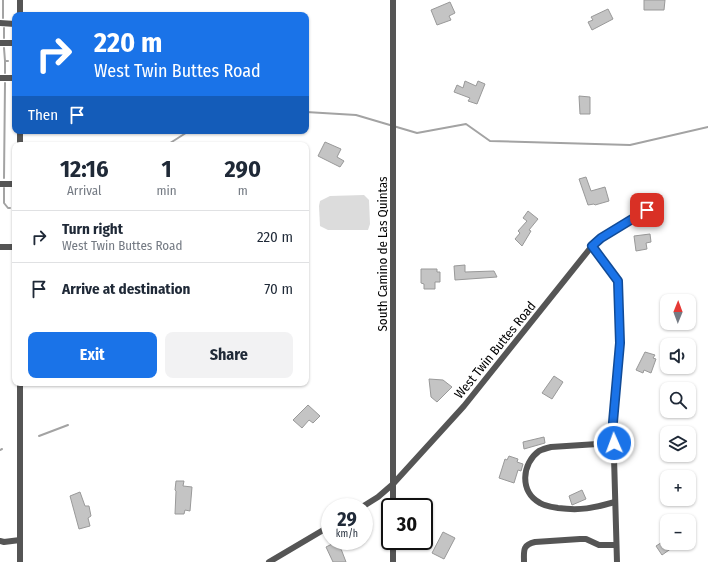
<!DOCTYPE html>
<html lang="en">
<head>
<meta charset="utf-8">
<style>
	:root { --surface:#fff; --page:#f2f2f3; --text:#1f2937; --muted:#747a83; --line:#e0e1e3; --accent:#1a73e8 }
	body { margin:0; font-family:"Fira Sans Condensed",sans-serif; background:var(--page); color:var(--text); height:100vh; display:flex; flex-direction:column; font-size:15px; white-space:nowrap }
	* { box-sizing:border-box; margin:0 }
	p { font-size:13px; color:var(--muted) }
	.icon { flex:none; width:22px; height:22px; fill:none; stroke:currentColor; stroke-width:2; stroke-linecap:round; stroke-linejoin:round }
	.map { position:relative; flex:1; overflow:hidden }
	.panel { position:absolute; left:12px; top:142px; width:297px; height:244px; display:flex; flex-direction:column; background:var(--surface); border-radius:8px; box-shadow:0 1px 3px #0004 }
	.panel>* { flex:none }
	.top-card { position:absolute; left:12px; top:12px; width:297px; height:122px; border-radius:8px; box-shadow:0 1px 3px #0004; background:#1a73e8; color:#fff; overflow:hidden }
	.needle { width:26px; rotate:1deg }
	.tools { position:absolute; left:660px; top:294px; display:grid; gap:8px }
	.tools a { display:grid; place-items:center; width:36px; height:36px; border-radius:8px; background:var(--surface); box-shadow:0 1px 3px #0004; font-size:20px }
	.speed { position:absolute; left:321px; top:498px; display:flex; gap:8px; font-size:20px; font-weight:700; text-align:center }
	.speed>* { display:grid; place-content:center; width:52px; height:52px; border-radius:50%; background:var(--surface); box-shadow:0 1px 3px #0004; line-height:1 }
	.speed small { font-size:10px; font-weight:400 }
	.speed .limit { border:2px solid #111; border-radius:6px; background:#fff; color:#111 }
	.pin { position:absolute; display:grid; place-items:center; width:34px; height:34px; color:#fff; margin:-17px; border-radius:8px; box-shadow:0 2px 6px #0006 }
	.me { position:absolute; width:44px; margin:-22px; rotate:358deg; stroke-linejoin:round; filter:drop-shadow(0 0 3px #0008) }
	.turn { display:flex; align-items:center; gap:14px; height:84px; padding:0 16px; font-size:18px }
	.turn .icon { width:52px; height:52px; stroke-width:2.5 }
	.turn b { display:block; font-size:28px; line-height:34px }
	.then { display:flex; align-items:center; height:38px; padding:0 16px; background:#0003; gap:8px; font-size:15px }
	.eta { display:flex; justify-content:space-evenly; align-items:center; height:68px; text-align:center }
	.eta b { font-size:24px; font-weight:700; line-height:28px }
	.primary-button { display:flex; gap:8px; margin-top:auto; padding:8px 16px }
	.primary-button a { flex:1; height:46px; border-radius:8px; background:var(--accent); color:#fff; font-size:16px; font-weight:700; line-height:46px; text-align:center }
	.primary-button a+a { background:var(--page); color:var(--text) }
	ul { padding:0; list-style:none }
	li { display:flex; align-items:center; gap:12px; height:52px; padding:0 16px; border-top:1px solid var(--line) }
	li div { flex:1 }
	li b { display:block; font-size:15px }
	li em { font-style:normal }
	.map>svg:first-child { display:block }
	.green { fill:#dcdcdc }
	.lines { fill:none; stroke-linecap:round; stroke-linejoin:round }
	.stream { stroke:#a3a3a3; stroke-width:2 }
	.building { fill:#c4c4c4; stroke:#999 }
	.minor { stroke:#555; stroke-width:6 }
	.route-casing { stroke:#114b97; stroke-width:10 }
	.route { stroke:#1a73e8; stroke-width:7 }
	.labels { text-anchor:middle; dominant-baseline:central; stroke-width:3; stroke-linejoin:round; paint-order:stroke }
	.street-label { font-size:13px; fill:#000; stroke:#fff }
</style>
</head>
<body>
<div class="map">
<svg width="708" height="562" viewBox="0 0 708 562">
	<rect width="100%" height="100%" fill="#fff"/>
	<path class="green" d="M364,195L369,200L370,224L368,230H328L320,226L319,206L320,201L330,196Z"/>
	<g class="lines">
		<g class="stream">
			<path d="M3,0V18"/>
			<path d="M4,28V38"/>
			<path d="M4,48L5,61H8"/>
			<path d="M5,73V61"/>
			<path d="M306,112L356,115L417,133L466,124L490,141L630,145L708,127"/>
			<path d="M167,145L189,131"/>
			<path d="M4,178L5,83"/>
			<path d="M4,188V203L8,208H10"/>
			<path d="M39,436L68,425"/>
			<path d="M0,450L2,449"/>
		</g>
	</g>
	<g class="building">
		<path d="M644,0H665L664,10H644Z"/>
		<path d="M450,2L455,13L449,16L451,20L437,25L431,10Z"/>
		<path d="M608,9L613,19L592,30L588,22L593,20L591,17Z"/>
		<path d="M465,81L476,86L478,81L485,84L477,104L468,101L470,98L454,92L457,85L463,88Z"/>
		<path d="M579,96L590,97V114H580Z"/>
		<path d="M325,142L341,149L337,157L344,161L340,167L318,156Z"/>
		<path d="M586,177L591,191L605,187L609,201L595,205L594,204L588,205L579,179Z"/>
		<path d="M528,211L538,219L529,230L531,231L522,246L515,239L520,233L518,231L527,221L523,218Z"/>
		<path d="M650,234L651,242L646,243L647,249L636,251L634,236Z"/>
		<path d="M465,265V272L494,271L497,277L455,280L454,266Z"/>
		<path d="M421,269H437V272H440V282H435V289H424V284L421,283Z"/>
		<path d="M645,352L655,355L653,358L656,359L651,373L644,370L643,373L636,370Z"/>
		<path d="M554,376L563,382L552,399L542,393Z"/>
		<path d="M429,379L443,380L452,387L437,402L431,397Z"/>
		<path d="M308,405L320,416L313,423L309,420L302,428L293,420Z"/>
		<path d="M544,437L545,443L524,449L523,442Z"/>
		<path d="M509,456L518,459L517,462L523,464L521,471L518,470L514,483L499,478L505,459L507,460Z"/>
		<path d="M176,481H184L183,486L192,487L190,511L185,510L184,514H175L176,491L175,490Z"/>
		<path d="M582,490L586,499L572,505L569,496Z"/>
		<path d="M80,492L85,506H89L91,516L88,518L90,526L79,529L70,496Z"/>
		<path d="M443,532L455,538L444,559L432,553Z"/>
		<path d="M667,539V543H679L662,555L656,546Z"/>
		<path d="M338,541L346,562H333L326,547Z"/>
	</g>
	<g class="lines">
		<g class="minor">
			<path d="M20,0V15"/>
			<path d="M0,23L15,24"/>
			<path d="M0,43H15"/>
			<path d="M0,78H15"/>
			<path d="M20,131V145"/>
			<path d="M0,184H15"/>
			<path d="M592,246L618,281L620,343L613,422L617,562"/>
			<path d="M0,247H15"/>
			<path d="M613,443L551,447C547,448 543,449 539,451C522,463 519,492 540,503C545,506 552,507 558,508C581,511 593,508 615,502"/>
			<path d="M362,507L378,497L393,484L464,406L592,246L601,238L647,209"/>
			<path d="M393,507V0"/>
			<path d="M0,541L4,542L20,540"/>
			<path d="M20,562V383"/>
			<path d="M269,562L330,526"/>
			<path d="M393,562V541"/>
			<path d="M524,562C524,551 522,545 535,542L580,539H586L599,545H616"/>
		</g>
	</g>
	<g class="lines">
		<defs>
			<path id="route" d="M614,443L613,422L620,343L618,281L592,246L601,238L647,210"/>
		</defs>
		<use href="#route" class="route-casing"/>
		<use href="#route" class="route"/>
	</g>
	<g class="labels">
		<g class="street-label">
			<text transform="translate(382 254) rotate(-90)">South Camino de Las Quintas</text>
			<text transform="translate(495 350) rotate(-51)">West Twin Buttes Road</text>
		</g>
	</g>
</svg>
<div class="tools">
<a><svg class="needle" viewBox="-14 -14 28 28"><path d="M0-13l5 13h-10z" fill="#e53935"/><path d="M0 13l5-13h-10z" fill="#747a83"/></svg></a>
<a><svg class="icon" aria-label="sound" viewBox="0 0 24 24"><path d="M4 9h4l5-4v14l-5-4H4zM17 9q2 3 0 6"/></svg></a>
<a><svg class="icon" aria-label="search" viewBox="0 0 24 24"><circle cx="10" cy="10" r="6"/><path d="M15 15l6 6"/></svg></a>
<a><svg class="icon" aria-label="layers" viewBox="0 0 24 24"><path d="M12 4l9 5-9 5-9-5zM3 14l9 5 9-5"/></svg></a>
<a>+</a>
<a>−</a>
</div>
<div class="speed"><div>29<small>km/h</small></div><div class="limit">30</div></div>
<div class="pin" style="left:647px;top:210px;background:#d93025"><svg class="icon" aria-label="arrive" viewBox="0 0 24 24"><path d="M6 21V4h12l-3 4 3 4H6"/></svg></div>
<svg class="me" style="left:614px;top:443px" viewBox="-20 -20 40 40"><circle r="17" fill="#1a73e8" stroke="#fff" stroke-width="3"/><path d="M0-11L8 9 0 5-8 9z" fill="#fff"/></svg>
<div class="top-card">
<div class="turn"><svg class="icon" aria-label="right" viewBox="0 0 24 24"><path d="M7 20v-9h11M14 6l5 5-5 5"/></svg><div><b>220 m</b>West Twin Buttes Road</div></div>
<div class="then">Then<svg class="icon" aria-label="arrive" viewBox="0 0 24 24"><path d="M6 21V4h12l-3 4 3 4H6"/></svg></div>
</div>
<section class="panel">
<div class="eta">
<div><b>12:16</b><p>Arrival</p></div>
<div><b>1</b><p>min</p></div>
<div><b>290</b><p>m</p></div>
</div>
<ul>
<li><svg class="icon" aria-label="right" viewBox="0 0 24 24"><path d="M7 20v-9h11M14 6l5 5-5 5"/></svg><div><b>Turn right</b><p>West Twin Buttes Road</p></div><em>220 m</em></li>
<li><svg class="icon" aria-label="arrive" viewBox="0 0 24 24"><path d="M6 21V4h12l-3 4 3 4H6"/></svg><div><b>Arrive at destination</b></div><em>70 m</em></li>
</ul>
<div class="primary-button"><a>Exit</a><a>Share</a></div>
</section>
</div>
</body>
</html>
